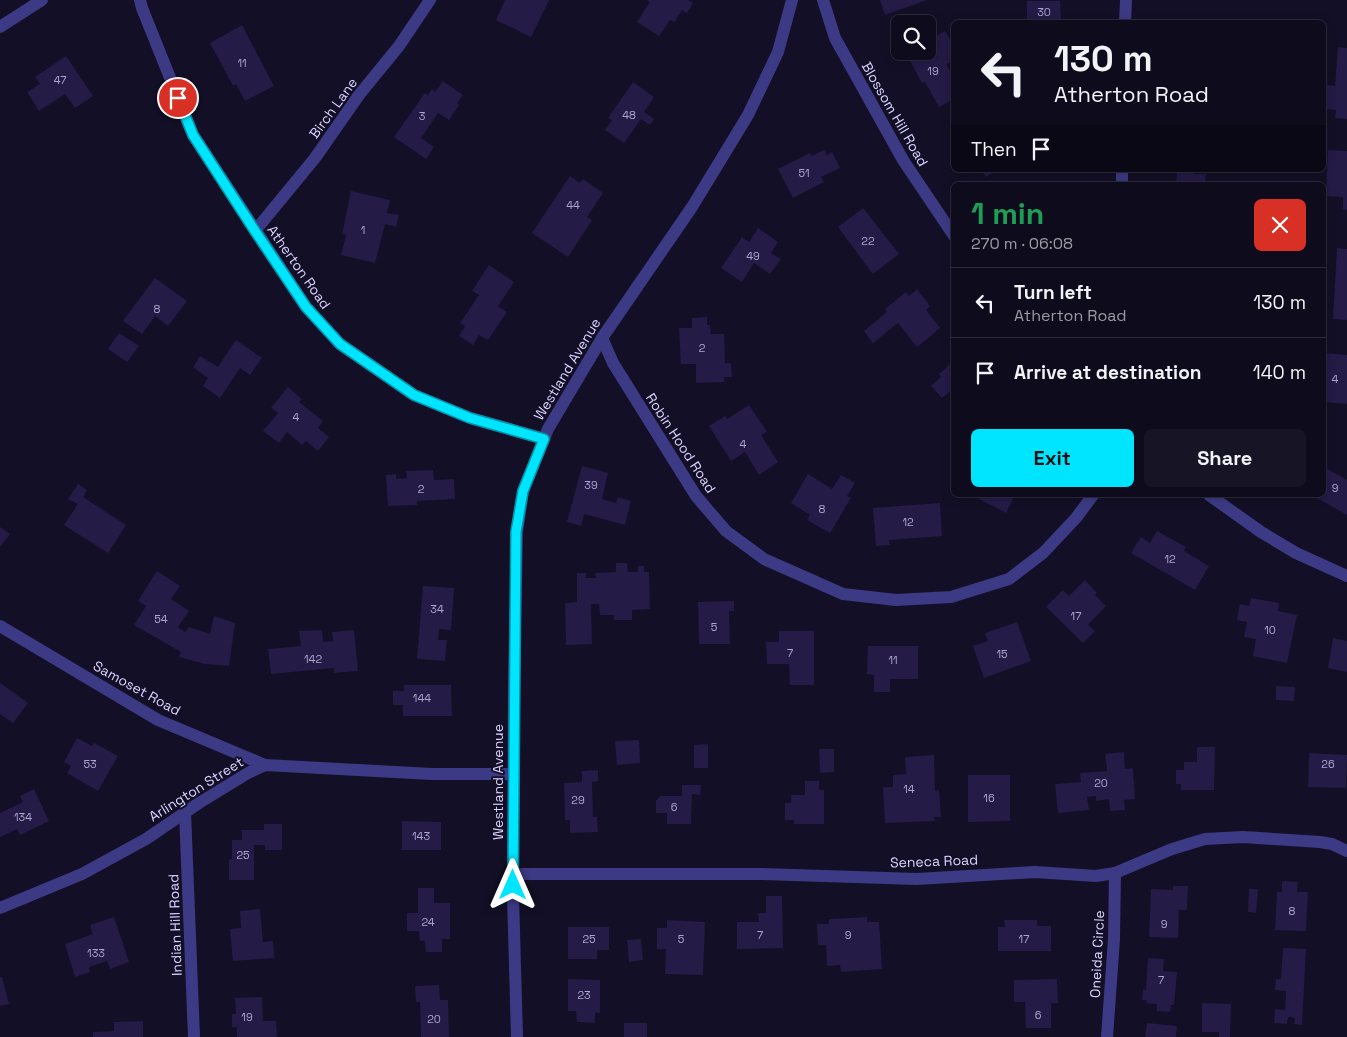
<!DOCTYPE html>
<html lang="en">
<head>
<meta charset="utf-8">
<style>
	:root { --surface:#0e0b1c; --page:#171425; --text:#f1f3f6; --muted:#9b9ba3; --line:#2e2b3b; --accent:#00e5ff }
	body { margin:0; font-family:"Space Grotesk",sans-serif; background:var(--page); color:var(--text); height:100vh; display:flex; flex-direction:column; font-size:19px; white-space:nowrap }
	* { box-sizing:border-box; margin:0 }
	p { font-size:16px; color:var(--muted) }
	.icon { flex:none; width:28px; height:28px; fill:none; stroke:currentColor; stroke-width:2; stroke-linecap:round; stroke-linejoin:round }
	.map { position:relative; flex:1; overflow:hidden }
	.side { position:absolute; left:951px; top:182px; width:375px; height:315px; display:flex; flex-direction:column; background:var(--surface); border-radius:8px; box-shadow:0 2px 12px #0003,0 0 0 1px var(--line) }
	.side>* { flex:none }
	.banner { position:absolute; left:951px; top:20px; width:375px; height:152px; border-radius:8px; box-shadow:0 2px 12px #0003,0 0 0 1px var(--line); background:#0e0b1c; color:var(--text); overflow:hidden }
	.controls { position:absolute; left:891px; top:15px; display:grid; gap:10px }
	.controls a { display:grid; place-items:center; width:45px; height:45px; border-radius:8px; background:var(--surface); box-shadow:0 2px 12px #0003,0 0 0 1px var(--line); font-size:25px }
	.pin { position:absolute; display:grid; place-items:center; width:42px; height:42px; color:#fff; margin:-21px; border:2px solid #fff; border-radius:50%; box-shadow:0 1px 5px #0007 }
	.me { position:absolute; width:55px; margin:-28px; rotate:0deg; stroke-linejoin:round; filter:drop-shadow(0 0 4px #0008) }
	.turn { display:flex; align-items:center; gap:18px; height:105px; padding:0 20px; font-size:22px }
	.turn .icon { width:65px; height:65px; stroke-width:2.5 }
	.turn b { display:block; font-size:35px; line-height:42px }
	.then { display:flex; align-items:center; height:48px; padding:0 20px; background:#0003; gap:10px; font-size:19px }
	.round { display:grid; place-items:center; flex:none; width:52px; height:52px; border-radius:8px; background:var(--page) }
	.headline { display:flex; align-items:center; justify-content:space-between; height:85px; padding:0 20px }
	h1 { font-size:30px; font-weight:700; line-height:38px; color:#1e9e55 }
	.primary-button { display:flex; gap:10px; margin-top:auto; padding:10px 20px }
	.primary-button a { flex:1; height:58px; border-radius:8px; background:var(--accent); color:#111; font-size:20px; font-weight:700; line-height:58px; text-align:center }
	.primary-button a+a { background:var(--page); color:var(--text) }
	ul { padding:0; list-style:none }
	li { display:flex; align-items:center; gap:15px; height:70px; padding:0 20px; border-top:1px solid var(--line) }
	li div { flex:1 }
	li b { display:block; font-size:19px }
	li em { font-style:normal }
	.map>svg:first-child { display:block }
	.building { fill:#241b47 }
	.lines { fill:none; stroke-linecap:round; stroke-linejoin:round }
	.minor { stroke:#3d3a85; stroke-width:12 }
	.route-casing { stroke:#0095a6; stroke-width:12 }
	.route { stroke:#00e5ff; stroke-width:9 }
	.labels { text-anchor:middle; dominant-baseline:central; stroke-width:4; stroke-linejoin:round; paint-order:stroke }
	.number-label { font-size:11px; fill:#aca6d1 }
	.street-label { font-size:14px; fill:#d9d4ff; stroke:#130f26 }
</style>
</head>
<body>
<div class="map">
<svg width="1347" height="1037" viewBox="0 0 1347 1037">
	<rect width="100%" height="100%" fill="#130f26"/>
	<g class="building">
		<path d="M505,0H549L531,37L496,20Z"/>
		<path d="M647,0H688L693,3L687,13L682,10L674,22L670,20L659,36L637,22L650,2Z"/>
		<path d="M880,0H927L885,15Z"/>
		<path d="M1027,1H1060L1061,22H1027Z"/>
		<path d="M242,25L274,86L245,101L236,84L233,86L210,43Z"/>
		<path d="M945,31L954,47V60L946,64L954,78V99L939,107L925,82L922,83L906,53L909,51H928V41Z"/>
		<path d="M1338,47L1347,48V119L1335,118L1336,110L1324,109L1325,85L1335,86Z"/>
		<path d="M66,56L93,96L75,108L65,94L39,111L27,92L40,84L35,77Z"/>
		<path d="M443,81L463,95L457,103L459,105L449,120L438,113L421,138L434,147L426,159L394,137L425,93L428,95L432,89L435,92Z"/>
		<path d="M633,82L654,97L644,112L654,119L650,125L641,119L624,143L605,130L612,120L608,118Z"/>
		<path d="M824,150L827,155L832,152L840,168L821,177L824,182L793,198L778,169L810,153L811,156Z"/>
		<path d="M1328,150L1347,151V210L1343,209V197L1326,196Z"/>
		<path d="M981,170H997L986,177Z"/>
		<path d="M1177,170H1194V174H1206L1205,185H1176Z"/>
		<path d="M570,176L580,183L583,179L603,193L587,217L592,220L568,257L532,233Z"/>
		<path d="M351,191L390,200L387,213L399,215L396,227L385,224L375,263L341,255L346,235L342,234Z"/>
		<path d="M863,208L899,254L873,274L838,227Z"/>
		<path d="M758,228L778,242L771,253L781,259L770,274L754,263L742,282L721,268L742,237L749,242Z"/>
		<path d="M1337,248L1347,249V320L1333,319Z"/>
		<path d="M489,265L514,282L498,306L507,312L488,340L479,335L473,345L459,336L465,326L460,323L479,295L472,291Z"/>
		<path d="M155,278L187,301L168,326L155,316L142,334L123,321Z"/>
		<path d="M917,289L930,306L926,310L940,328L917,347L898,323L873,343L864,331L887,312L885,309L906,292L909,296Z"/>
		<path d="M707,317V325H710L711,334H724L725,363H731L732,377H724V382L696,383V364H681L679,328H692V318Z"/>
		<path d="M119,333L139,346L127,362L108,349Z"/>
		<path d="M236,340L262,358L250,375L240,368L220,398L203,386L208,378L193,367L200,356L218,367Z"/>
		<path d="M1324,353L1347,355V404L1324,402Z"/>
		<path d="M954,361V394L951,391L942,398L931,386L941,377L939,374Z"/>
		<path d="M288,387L302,399L299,402L323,421L318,428L329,437L318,451L306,441L302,445L287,432L279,443L263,431L278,413L271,408Z"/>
		<path d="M749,405L767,432L761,435L778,462L759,475L745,452L731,461L709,426L725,416L727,419Z"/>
		<path d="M582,466L608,473L602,499L616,503L618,497L631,501L625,525L584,514L581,526L567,522Z"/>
		<path d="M1324,467L1347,480V515L1312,495H1324Z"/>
		<path d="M433,470L434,480L454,479L455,499L417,501V505L388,506L386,475L396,474V479L407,478L406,471Z"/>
		<path d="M808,474L832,489L841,475L855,483L847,496L851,498L830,533L807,520L810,515L791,503Z"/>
		<path d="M78,484L87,490L83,497L126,525L108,553L64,525L78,504L68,499Z"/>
		<path d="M981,495H1015L1006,513L979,499Z"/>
		<path d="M940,503L942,536L889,540L890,545L876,546L873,508Z"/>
		<path d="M0,527L10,534L0,547Z"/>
		<path d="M1157,531L1186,547L1184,551L1209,566L1195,590L1131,553L1141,537L1150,543Z"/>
		<path d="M616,563H627L628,572H638V566H644V572H649L650,609L632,610V620H614V615H600L599,604H591L592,644L566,645L565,603L577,602V573H586V578H596L595,573L616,572Z"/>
		<path d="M157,571L180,586L171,599L189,611L178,627L185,632L189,627L210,634L214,616L235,623L229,666L205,664L179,657L181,652L134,625L146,606L138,601Z"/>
		<path d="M1085,580L1097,593L1095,595L1106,606L1088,625L1095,631L1083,643L1046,607L1063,590L1069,596Z"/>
		<path d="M423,586L454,588L451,630L439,629L438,640H447L445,661L417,659Z"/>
		<path d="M1251,598L1279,603L1278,611L1297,615L1287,663L1253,656L1256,639L1244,637L1247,622L1237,620L1240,604L1249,606Z"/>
		<path d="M734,601V611H729L730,644H699L698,602Z"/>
		<path d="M1017,622L1031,661L984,678L973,646L988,641L985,633Z"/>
		<path d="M322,630L323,642L333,641L332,632L354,630L358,671L334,673V668L271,674L268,649L301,646L299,631Z"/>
		<path d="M779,631H814V685H790L789,664H767L766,642H779Z"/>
		<path d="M1333,638L1347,641V672L1328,668Z"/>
		<path d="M868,646H918V679H890V692H874V675L867,674Z"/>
		<path d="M0,683L28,703L13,723L0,714Z"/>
		<path d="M404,685H451L452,716H403V705H393V691H404Z"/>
		<path d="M1276,686L1295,687L1294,701L1276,700Z"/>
		<path d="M77,738L92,746L94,743L118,756L98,791L67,773L71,766L64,762Z"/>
		<path d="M639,740L640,763L617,765L615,741Z"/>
		<path d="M708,744V768H694V745Z"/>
		<path d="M1197,747H1215L1214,790H1181V784H1176V770H1184V762H1197Z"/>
		<path d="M819,749H834V772L820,773Z"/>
		<path d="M1124,752L1125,769L1133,768L1135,799L1124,800L1125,810L1110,811L1109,799L1096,801V796L1087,797L1089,810L1058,813L1055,784L1081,782L1080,773L1107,771L1105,754Z"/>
		<path d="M1309,753L1347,755L1346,788L1308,787Z"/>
		<path d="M934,755L935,791L939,790L941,817H934L935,821L885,823L883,787H893V775L906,774L905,757Z"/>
		<path d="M598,770V781L592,782L593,817H597L598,832L570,833V820H565L564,783L582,782V771Z"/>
		<path d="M968,775H1010V821L968,822Z"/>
		<path d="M805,781H819V790H824V824H794V820H785V803H791V795H805Z"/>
		<path d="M682,785H701L700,795L692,794L691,824H667V813H656V801L660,796H682Z"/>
		<path d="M34,789L49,821L20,835L17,829L0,837V813L23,802L20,796Z"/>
		<path d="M402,821L441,822V850H402Z"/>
		<path d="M264,824H282V850H265V845H254V880H229V859H232V840H242V830H264Z"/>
		<path d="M1282,881L1298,882L1297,892H1308L1306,931L1275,930L1277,892H1282Z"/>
		<path d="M1173,886H1188L1187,910H1179L1178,938L1149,937L1151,889L1173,890Z"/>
		<path d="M418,888H434V903H450V939H442V952H426L425,941H420L419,931H407V913H418Z"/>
		<path d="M1249,889H1258L1256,913L1248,912Z"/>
		<path d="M766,896H782L783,948L737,949V922H759L758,913H766Z"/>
		<path d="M260,909L263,942L273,941L274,958L233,961L230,929L241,928L240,911Z"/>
		<path d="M114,917L129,962L110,969L107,961L89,967L90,972L75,977L65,944L93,934L90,925Z"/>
		<path d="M867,917V922H879L882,969L841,972L840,965L827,966L826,945H818L817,924H829V919Z"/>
		<path d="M667,920L705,922L703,975L665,974L666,949H657V928H667Z"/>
		<path d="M1004,920H1037V926H1051V951H998V927H1005Z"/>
		<path d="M568,927H609V950H597V959H568Z"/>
		<path d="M641,939L643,960L629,962L627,940Z"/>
		<path d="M1283,948L1306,949L1302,1025L1294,1024L1295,1018L1288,1017L1287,1024L1274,1023L1275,1009L1285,1010L1286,991L1275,990L1276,979H1281Z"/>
		<path d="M1148,958L1164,959L1163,971L1177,972L1174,1005H1171L1170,1012L1157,1011V1004L1146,1003L1147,1000H1142L1143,989L1146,990Z"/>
		<path d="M0,977H2L9,1004L0,1006Z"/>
		<path d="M568,979L600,980V1013L595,1012V1023L577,1022L576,1011H568Z"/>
		<path d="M1057,979L1058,1003H1051V1028H1026L1025,1002H1014V980Z"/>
		<path d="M439,985L440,1000H448L449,1037H421L420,1002H416L415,986Z"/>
		<path d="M262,997L263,1021H276L277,1037H237V1027H232V1014H236L235,998Z"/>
		<path d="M1202,1003L1231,1004L1230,1037H1219V1032H1202Z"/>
		<path d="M143,1021V1037H93V1032L114,1031V1022Z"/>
		<rect x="624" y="1023" width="23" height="14"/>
		<path d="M1147,1023L1177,1026L1176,1037H1145Z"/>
	</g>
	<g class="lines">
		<g class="minor">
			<path d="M140,0L142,8L193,135L306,307L340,344L414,395L470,418L544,439"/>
			<path d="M823,0L835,38L903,160L954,236"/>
			<path d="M1125,22L1126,0"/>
			<path d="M0,27L42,0"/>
			<path d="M1122,185V170"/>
			<path d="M255,231L315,158L359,95L399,46L430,0"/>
			<path d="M602,338L613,363L696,496L726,531L764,559L843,594L896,600L951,597L1009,579L1043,553L1076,518L1093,495"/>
			<path d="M1209,495L1261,532L1296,553L1347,576"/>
			<path d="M0,626L158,720L265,765"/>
			<path d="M185,812L194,1037"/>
			<path d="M513,874H762L917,879L1035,872L1096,876L1115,873L1172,849L1205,839L1243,837L1320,842L1332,844L1347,851"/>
			<path d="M0,908L82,874L146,839L199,803L248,773L265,765L432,774H514"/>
			<path d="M517,1037L513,896L514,677L517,532L523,491L548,429L602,338L692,207L748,115L778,52L792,0"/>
			<path d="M1107,1037L1114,939L1115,873"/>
		</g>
	</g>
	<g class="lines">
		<defs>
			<path id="route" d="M178,98L193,135L255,231L306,307L340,344L414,395L470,418L544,439L523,491L516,532L513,885"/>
		</defs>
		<use href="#route" class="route-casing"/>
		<use href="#route" class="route"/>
	</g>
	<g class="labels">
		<g class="number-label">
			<text x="1044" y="12">30</text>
			<text x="242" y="63">11</text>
			<text x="933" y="71">19</text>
			<text x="60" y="80">47</text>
			<text x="629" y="115">48</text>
			<text x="422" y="116">3</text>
			<text x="804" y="173">51</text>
			<text x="573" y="205">44</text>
			<text x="363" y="230">1</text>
			<text x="868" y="241">22</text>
			<text x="753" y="256">49</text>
			<text x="157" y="309">8</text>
			<text x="702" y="348">2</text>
			<text x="1335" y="379">4</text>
			<text x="296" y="417">4</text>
			<text x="743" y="444">4</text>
			<text x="591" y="485">39</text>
			<text x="1335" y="488">9</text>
			<text x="421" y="489">2</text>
			<text x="822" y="509">8</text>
			<text x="908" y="522">12</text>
			<text x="1170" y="559">12</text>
			<text x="437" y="609">34</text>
			<text x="1076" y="616">17</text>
			<text x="161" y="619">54</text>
			<text x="714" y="627">5</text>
			<text x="1270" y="630">10</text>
			<text x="790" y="653">7</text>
			<text x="1002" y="654">15</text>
			<text x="313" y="659">142</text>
			<text x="893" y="660">11</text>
			<text x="422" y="698">144</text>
			<text x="90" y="764">53</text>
			<text x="1328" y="764">26</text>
			<text x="1101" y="783">20</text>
			<text x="909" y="789">14</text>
			<text x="989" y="798">16</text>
			<text x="578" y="800">29</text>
			<text x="674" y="807">6</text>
			<text x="23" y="817">134</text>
			<text x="421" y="836">143</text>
			<text x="243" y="855">25</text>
			<text x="1292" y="911">8</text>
			<text x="428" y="922">24</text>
			<text x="1164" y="924">9</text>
			<text x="760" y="935">7</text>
			<text x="848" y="935">9</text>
			<text x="589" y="939">25</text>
			<text x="681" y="939">5</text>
			<text x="1024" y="939">17</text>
			<text x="96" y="953">133</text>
			<text x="1161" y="980">7</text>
			<text x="584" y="995">23</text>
			<text x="1038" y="1015">6</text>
			<text x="247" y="1017">19</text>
			<text x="434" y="1019">20</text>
		</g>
		<g class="street-label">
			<text transform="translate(333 108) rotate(-54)">Birch Lane</text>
			<text transform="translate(895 114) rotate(60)">Blossom Hill Road</text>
			<text transform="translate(299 267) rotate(55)">Atherton Road</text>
			<text transform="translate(567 369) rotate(-59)">Westland Avenue</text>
			<text transform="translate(681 443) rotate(57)">Robin Hood Road</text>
			<text transform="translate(137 688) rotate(29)">Samoset Road</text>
			<text transform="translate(498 782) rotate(-90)">Westland Avenue</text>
			<text transform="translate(196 789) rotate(-32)">Arlington Street</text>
			<text transform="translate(934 861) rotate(-2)">Seneca Road</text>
			<text transform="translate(175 925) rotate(-92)">Indian Hill Road</text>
			<text transform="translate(1097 954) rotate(-87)">Oneida Circle</text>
		</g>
	</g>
</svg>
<div class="controls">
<a><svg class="icon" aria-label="search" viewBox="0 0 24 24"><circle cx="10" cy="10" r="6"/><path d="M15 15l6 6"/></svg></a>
</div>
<div class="pin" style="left:178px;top:98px;background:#d93025"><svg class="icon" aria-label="arrive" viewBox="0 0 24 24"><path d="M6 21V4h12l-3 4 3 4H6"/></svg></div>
<svg class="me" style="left:513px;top:885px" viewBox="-20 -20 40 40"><path d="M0-17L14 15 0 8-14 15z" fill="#00e5ff" stroke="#fff" stroke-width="4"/></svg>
<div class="banner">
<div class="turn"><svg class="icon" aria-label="left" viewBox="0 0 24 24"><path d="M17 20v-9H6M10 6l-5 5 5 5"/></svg><div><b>130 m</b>Atherton Road</div></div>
<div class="then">Then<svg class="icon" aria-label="arrive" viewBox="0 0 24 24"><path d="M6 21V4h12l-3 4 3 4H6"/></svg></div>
</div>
<section class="side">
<div class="headline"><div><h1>1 min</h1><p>270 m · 06:08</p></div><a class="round" style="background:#d93025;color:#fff"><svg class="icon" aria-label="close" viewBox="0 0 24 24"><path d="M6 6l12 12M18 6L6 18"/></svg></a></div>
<ul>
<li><svg class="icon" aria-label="left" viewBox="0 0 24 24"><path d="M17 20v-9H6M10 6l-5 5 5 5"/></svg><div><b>Turn left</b><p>Atherton Road</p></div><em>130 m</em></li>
<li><svg class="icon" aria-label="arrive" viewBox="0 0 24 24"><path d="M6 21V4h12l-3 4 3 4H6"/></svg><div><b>Arrive at destination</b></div><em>140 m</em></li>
</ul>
<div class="primary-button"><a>Exit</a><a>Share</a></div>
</section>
</div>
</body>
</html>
